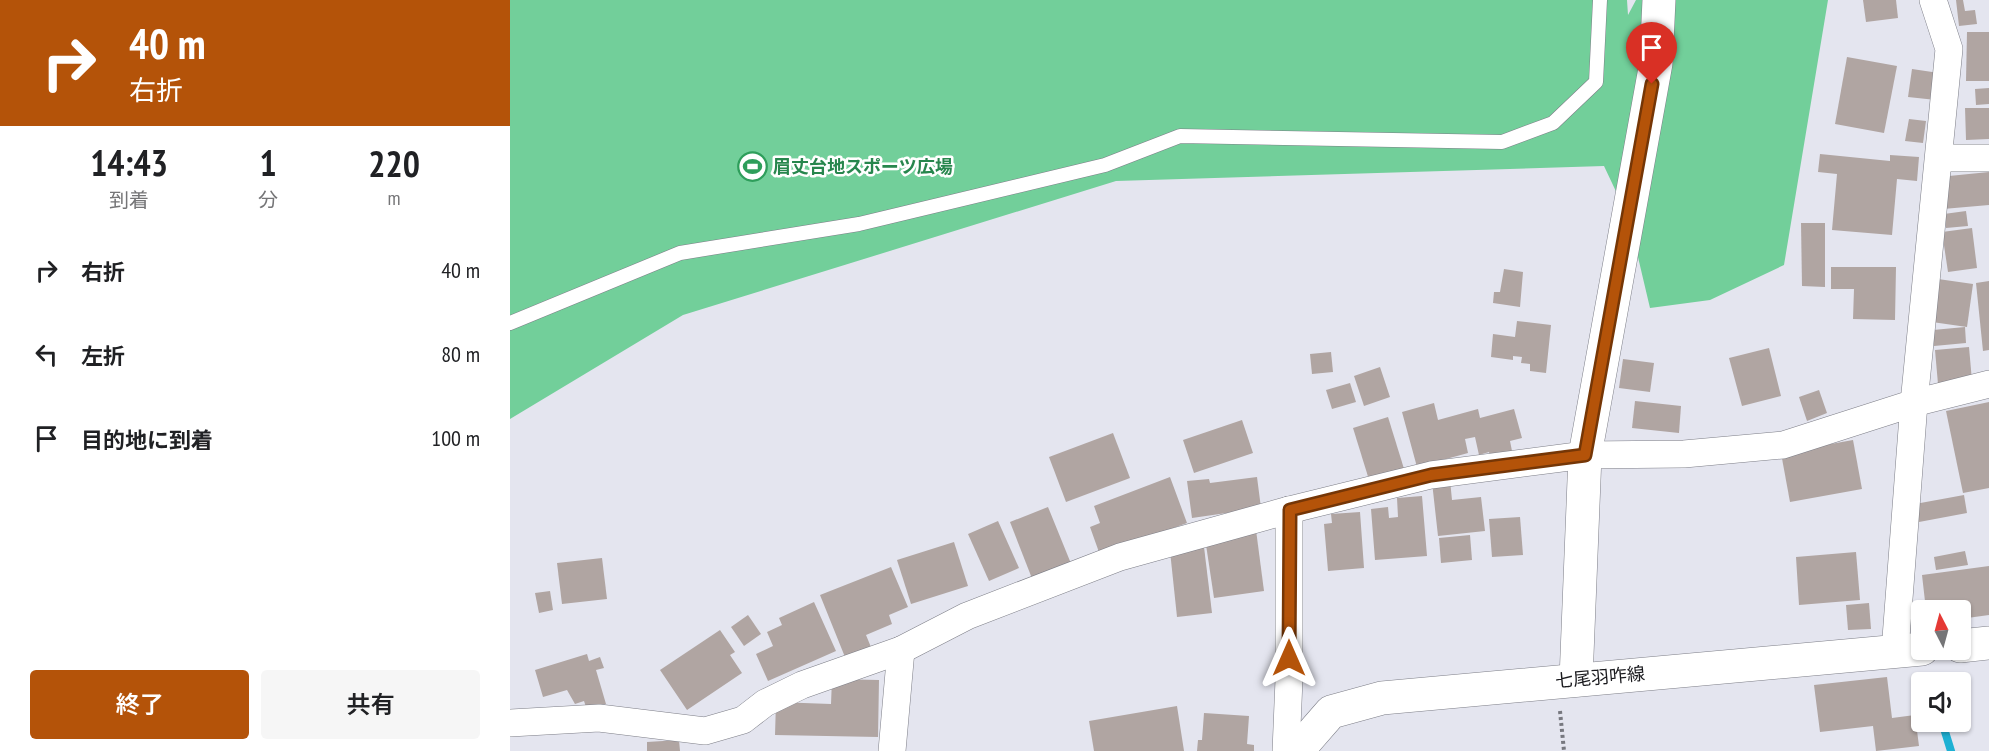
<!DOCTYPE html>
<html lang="ja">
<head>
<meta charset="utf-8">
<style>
	:root { --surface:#fff; --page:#f6f6f6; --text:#202124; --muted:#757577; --accent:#b45309 }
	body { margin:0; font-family:"PT Sans Narrow","Noto Sans JP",sans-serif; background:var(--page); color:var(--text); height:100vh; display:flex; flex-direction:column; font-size:22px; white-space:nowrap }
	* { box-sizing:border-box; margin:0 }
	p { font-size:20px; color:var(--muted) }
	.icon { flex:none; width:33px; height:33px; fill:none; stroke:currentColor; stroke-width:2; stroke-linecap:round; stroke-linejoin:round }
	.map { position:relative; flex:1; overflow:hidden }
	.sheet { display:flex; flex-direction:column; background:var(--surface); width:510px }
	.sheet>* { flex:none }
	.hud { background:#b45309; color:#fff; overflow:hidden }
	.needle { width:39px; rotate:354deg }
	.tools { position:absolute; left:1401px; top:600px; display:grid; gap:12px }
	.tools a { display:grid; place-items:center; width:60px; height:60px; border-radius:6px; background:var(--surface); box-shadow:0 2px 4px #0004; font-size:30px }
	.pin { position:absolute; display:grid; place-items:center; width:51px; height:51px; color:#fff; margin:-62px -26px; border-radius:50% 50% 50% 0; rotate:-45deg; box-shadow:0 0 6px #0007 }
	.pin .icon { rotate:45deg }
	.me { position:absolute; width:66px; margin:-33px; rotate:0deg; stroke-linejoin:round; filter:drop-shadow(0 0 4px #0008) }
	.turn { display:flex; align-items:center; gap:21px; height:126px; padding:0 30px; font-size:27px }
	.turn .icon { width:78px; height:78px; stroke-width:2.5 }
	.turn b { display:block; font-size:42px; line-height:51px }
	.eta { display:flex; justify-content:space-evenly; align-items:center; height:102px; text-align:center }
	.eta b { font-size:36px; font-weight:600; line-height:42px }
	.action { display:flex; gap:12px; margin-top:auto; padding:12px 30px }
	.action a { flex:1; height:69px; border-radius:6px; background:var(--accent); color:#fff; font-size:24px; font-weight:600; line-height:69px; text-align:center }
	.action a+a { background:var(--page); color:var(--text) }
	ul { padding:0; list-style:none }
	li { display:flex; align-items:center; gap:18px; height:84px; padding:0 30px }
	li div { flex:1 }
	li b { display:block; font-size:22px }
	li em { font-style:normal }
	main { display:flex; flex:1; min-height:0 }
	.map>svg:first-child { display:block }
	.green { fill:#72cf9a }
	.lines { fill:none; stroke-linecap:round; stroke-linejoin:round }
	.stream { stroke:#1db0d3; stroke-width:8 }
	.building { fill:#b0a5a2 }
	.lane-casing { stroke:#7d7e87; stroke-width:15 }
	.street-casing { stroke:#7d7e87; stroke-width:28 }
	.secondary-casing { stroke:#7d7e87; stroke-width:34 }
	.primary-casing { stroke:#7d7e87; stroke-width:34 }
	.path { stroke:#77787f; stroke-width:4; stroke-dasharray:3 3; stroke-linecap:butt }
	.lane { stroke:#fff; stroke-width:14 }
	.street { stroke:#fff; stroke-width:27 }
	.secondary { stroke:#fff; stroke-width:33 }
	.primary { stroke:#fff; stroke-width:33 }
	.route-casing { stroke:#753606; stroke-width:15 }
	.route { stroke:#b45309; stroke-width:10 }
	.labels { text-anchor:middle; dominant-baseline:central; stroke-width:5; stroke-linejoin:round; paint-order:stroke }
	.leisure-label { font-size:18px; font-weight:bold; fill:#27864d; stroke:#fff; text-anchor:start }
	.street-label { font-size:18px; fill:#1a1a1e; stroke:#fff }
</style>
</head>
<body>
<main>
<section class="sheet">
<div class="hud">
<div class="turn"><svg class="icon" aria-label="right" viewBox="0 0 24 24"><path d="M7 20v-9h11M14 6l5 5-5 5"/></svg><div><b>40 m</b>右折</div></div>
</div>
<div class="eta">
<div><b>14:43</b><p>到着</p></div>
<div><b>1</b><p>分</p></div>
<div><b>220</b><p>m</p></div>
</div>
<ul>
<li><svg class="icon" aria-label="right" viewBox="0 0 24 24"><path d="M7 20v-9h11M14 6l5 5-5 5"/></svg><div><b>右折</b></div><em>40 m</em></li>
<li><svg class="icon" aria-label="left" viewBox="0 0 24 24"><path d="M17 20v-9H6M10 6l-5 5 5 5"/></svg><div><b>左折</b></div><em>80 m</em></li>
<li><svg class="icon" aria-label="arrive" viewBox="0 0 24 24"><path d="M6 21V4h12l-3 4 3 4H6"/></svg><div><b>目的地に到着</b></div><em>100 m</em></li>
</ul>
<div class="action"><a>終了</a><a>共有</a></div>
</section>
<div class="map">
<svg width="1479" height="751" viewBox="0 0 1479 751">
	<rect width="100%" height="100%" fill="#e4e5ef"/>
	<path class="green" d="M0,0H1117L1118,15L1126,0H1318L1274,265L1200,300L1140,308L1119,219L1094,166L606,181L173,315L0,419Z"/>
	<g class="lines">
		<g class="stream">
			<path d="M1419,680L1420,682"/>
			<path d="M1432,722L1441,751"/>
		</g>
	</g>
	<g class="building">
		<path d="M1353,0H1386L1388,18L1356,22Z"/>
		<path d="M1446,0H1453L1455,11L1465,10L1467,24L1449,26Z"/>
		<path d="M1457,32H1479V81H1456Z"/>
		<path d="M1337,57L1387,66L1374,133L1325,124Z"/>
		<path d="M1402,69L1429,73L1426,100L1398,97Z"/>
		<path d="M1479,88V104L1466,105L1465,89Z"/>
		<path d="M1455,108H1479V139L1456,140Z"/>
		<path d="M1399,119L1416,121L1413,143L1395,141Z"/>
		<path d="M1310,154L1380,161V155L1409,157L1407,181L1387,179L1382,235L1322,230L1327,174L1308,172Z"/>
		<path d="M1479,172V205L1433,209L1429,177Z"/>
		<path d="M1456,211L1458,226L1436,228L1434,214Z"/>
		<path d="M1291,223H1315V287L1292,286Z"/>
		<path d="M1462,228L1467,268L1438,272L1432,232Z"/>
		<path d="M1321,267H1386L1385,320L1343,319L1344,289H1321Z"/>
		<path d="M994,269L1013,272L1010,307L983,303L984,292H990Z"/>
		<path d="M1428,279L1463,284L1457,327L1422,322Z"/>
		<path d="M1479,281V350L1473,351L1466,283Z"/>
		<path d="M1007,321L1041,325L1036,373L1020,371V364L1011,363L1012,357L1003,356V360L981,357L983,334L1005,337Z"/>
		<path d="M1455,327L1456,343L1424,346L1423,330Z"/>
		<path d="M1459,347L1462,381L1428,384L1425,350Z"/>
		<path d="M1259,348L1271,396L1232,406L1219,358Z"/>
		<path d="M821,352L823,372L802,374L800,354Z"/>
		<path d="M1113,359L1144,363L1140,392L1109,388Z"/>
		<path d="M870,367L880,397L854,406L844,376Z"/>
		<path d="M840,383L846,402L822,409L816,390Z"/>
		<path d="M1309,390L1317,413L1297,421L1289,397Z"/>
		<path d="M1125,401L1171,406L1169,433L1122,428Z"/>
		<path d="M1479,402V488L1453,493L1436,411Z"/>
		<path d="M924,403L928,420L968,409L970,418L1004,409L1012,438L1000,441L1002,451L980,457L979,452L969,455L965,437L955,439L958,453L907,467L892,412Z"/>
		<path d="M878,417L895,472L860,483L843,428Z"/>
		<path d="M732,420L743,453L684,473L673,440Z"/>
		<path d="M603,433L620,478L556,502L539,457Z"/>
		<path d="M1343,440L1352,489L1280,502L1271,453Z"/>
		<path d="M660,477L677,523L590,555L580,527L590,523L584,506Z"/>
		<path d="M747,477L751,508L682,518L677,481L699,479L700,483Z"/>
		<path d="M940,480L942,500L971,497L975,531L928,536L922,482Z"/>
		<path d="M1454,495L1457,513L1409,522L1405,504Z"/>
		<path d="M912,496L917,556L865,560L861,509L878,507L879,518L888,517L887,498Z"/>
		<path d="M538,507L562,566L523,581L500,522Z"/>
		<path d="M850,512L854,568L818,571L814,524L822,523L821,514Z"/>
		<path d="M1010,517L1013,555L982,557L979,519Z"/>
		<path d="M488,521L509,568L479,581L458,534Z"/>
		<path d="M746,530L754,591L704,598L695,538Z"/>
		<path d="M960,535L962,560L931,563L929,538Z"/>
		<path d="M444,542L458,586L401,604L387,560Z"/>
		<path d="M694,547L702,613L667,617L660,551Z"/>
		<path d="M1455,551L1458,565L1426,570L1424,557Z"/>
		<path d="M1346,552L1350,600L1289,605L1286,557Z"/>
		<path d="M92,558L97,599L52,604L47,563Z"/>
		<path d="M1479,566V615L1450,619V610H1416L1412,575Z"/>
		<path d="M381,567L398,607L379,615L382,624L356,635L363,652L337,662L310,595Z"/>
		<path d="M40,591L43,610L29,613L25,593Z"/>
		<path d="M304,602L326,651L258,681L246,654L263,646L257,632L272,625L269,618Z"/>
		<path d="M1359,603L1361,629L1338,630L1336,605Z"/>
		<path d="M238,615L251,634L234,646L221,627Z"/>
		<path d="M210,630L225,652L220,655L232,673L177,710L150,670Z"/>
		<path d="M77,654L79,661L90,657L94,668L86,670L96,704L77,710L74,701L65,704L57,690L33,697L25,670Z"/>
		<path d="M1377,677L1382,718L1405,715L1409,746L1366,751L1363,726L1310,732L1304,685Z"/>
		<path d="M322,679L369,680L368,737L265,735L266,702L321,704Z"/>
		<path d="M667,706L674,751H584L579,721Z"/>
		<path d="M694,713L739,716L737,744L744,745V751H687L688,740H692Z"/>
		<path d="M169,740L170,751H137V742Z"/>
	</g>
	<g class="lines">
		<defs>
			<path id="lane" d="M0,323L170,253L349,224L595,165L670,136L992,142L1043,123L1086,82L1090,0"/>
			<g id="street">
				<path d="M1429,158H1479"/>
				<path d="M1385,651L1404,403L1439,49L1423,0"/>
				<path d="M0,723L89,718L195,731L233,720L255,703L292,685L391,650L457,616L610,557L779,510L921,475L1075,455L1174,454L1273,445L1404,403L1479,384"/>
				<path d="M382,751L391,650"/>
				<path d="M776,751L779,679V510"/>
			</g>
			<path id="secondary" d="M1066,680L1075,455L1146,63L1149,0"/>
			<g id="primary">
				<path d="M1450,646L1479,643"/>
				<path d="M787,751L821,712L872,698L1412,649"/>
			</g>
		</defs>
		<use href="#lane" class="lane-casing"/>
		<use href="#street" class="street-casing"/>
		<use href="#secondary" class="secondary-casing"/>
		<use href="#primary" class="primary-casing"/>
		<path class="path" d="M1050,711L1054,751"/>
		<use href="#lane" class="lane"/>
		<use href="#street" class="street"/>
		<use href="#secondary" class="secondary"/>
		<use href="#primary" class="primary"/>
	</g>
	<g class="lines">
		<defs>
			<path id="route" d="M779,658L780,510L921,475L1075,455L1142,84"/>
		</defs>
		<use href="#route" class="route-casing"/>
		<use href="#route" class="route"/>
	</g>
	<defs>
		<symbol id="stadium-ring" viewBox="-11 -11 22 22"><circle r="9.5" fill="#fff" stroke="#2e9e5b" stroke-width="1.5"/><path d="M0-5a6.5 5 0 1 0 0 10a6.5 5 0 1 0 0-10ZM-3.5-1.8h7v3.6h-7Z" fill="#2e9e5b"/></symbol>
	</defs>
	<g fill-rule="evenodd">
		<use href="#stadium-ring" x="226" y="150" width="33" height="33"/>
	</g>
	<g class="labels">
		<g class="leisure-label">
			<text x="263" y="166">眉丈台地スポーツ広場</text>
		</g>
		<g class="street-label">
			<text transform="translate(1090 677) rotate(-5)">七尾羽咋線</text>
		</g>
	</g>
</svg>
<div class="tools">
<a><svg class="needle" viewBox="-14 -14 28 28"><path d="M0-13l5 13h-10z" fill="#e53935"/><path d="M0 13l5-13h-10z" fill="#757577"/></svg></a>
<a><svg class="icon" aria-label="sound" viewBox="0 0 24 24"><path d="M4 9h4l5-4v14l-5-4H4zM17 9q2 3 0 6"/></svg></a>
</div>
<div class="pin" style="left:1142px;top:84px;background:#d93025"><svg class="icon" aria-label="arrive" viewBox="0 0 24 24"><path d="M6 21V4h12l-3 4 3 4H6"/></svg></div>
<svg class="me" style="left:779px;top:658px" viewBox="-20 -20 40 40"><path d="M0-17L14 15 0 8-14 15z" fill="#b45309" stroke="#fff" stroke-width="4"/></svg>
</div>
</main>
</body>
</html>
